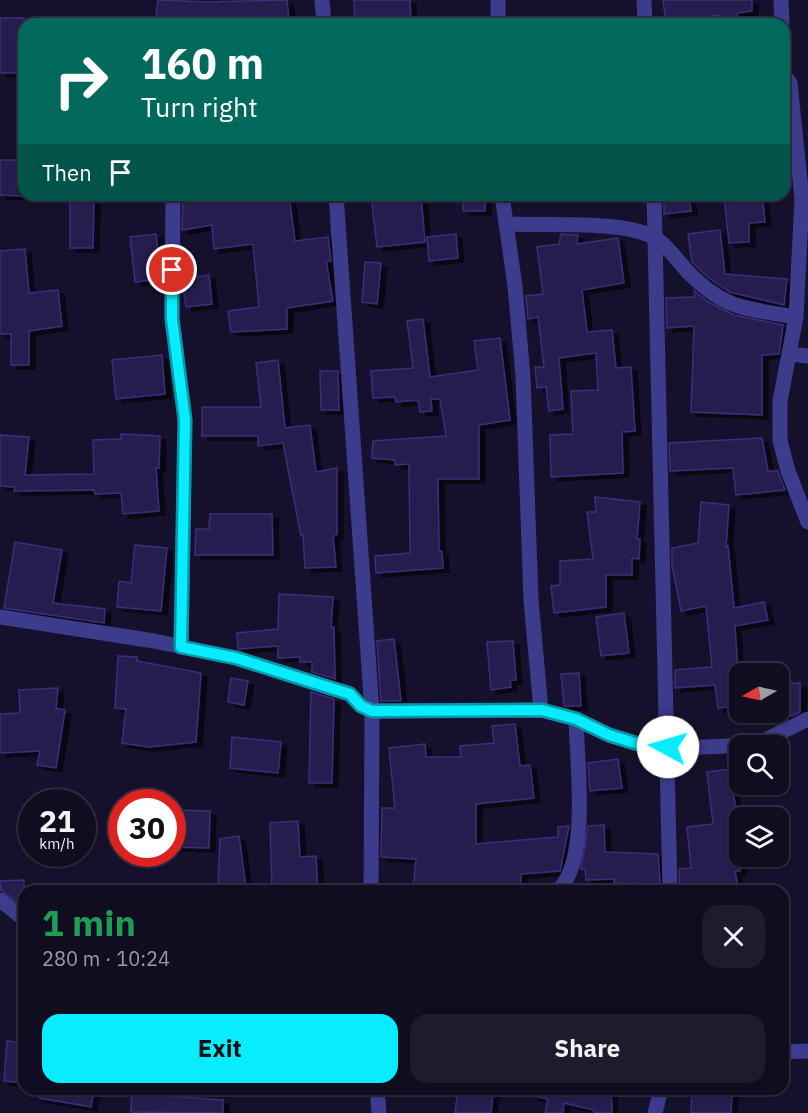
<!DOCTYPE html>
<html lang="en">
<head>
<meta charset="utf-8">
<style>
	:root { --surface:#100d21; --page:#1e1b2e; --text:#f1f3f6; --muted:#9c9ca5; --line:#302d3f; --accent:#08ecff }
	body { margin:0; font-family:"IBM Plex Sans",sans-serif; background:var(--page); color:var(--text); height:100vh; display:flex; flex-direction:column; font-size:22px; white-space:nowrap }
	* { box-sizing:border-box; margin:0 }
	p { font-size:20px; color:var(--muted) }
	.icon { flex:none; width:33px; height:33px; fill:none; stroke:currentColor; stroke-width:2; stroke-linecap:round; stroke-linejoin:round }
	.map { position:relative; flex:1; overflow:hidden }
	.side { position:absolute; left:18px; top:885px; width:771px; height:210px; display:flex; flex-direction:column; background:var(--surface); border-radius:18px; box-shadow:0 2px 4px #0004,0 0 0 2px var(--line) }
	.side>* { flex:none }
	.top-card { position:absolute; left:18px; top:18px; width:772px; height:183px; border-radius:18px; box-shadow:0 2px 4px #0004,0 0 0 2px var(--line); background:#00695c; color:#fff; overflow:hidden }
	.needle { width:39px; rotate:261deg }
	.controls { position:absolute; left:729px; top:663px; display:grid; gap:12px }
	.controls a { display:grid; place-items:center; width:60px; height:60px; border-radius:12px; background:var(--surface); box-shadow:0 2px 4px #0004,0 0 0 2px var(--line); font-size:30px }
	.speed { position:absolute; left:18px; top:789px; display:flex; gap:12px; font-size:30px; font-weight:700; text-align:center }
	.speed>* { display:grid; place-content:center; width:78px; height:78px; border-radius:50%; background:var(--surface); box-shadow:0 2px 4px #0004,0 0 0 2px var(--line); line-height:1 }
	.speed small { font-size:15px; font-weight:400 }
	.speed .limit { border:9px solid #d22; background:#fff; color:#111 }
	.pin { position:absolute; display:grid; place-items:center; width:51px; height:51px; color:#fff; margin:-26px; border:3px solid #fff; border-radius:50%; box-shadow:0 2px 6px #0007 }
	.me { position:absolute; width:66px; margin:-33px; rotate:276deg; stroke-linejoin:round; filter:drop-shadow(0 0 4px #0008) }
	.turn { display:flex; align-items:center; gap:21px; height:126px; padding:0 24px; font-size:27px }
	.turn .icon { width:78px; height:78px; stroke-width:2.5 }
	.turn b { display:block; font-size:42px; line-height:51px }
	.then { display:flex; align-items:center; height:57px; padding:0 24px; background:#0003; gap:12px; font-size:22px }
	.round { display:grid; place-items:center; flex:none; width:63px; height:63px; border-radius:18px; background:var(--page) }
	.head { display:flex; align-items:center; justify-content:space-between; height:102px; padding:0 24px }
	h1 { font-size:36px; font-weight:800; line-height:45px; color:#1e9e55 }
	.action { display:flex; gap:12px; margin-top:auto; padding:12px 24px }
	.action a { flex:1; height:69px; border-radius:18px; background:var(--accent); color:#111; font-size:24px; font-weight:800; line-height:69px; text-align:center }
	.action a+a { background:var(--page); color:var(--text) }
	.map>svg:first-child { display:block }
	.building { fill:#251c4e; stroke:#3b2e7a; stroke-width:1.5; filter:url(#shadow) }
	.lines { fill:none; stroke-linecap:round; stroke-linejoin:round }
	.minor { stroke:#3c3b8c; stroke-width:15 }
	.route-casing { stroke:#0599a6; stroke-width:15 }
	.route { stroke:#08ecff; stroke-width:10 }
</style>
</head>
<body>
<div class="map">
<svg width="808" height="1113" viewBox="0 0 808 1113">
	<defs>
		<filter id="shadow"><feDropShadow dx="6" dy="4" stdDeviation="0" flood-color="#0009"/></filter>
	</defs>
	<rect width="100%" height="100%" fill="#15112c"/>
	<g class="building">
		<path d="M158,0L207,2L287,0L289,20L275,21L276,24H155Z"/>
		<path d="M354,0H410L411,21L355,24Z"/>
		<path d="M663,0H752V11L737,13L738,18L721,21L719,15L666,22Z"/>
		<rect x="0" y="18" width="24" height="55"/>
		<path d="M0,160H24V196L0,195Z"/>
		<path d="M70,195H94L93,248H70Z"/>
		<path d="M183,195H289L295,241L328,237L331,261H326L333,301L287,308V329L231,332L228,311L259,307L253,244L214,249L212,225L182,230Z"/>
		<path d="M371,195H421L425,242L377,247Z"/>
		<rect x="463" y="195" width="22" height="16"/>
		<path d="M664,195H689L691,211L664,214Z"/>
		<path d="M724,195H762L765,222L749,223V242L729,243Z"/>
		<path d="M720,230L725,274L787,279L784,305L730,292L709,278L692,262L688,234Z"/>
		<path d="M156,234L161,279L135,282L130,237Z"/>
		<path d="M456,234L458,258L429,261L427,237Z"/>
		<path d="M561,234L578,235L577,244L618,238L624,283L582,290L587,332L612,330L616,368L631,367L635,431L622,432L623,473L551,477L550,435L573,434L571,391L598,390L596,353L559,358L563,409L549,411L546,387L537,388L535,367H544L538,317L528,319L526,296L543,294L537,247L559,244Z"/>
		<path d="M25,249L29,293L58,290L62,326L29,331V365H11V334H0V251Z"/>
		<path d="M365,262L381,263L377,304L362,302Z"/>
		<path d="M209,275L212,304L186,307L182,279Z"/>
		<path d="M694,291L710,303L734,315L783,325L779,354L762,355V415L691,412L694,326L667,328L666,298L695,297Z"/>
		<path d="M423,319L430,377L478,370L474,341L500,338L510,420L479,425V479H438L439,551H442L443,568L376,573L375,556L410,553L409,464L395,465V460L372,458L373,441L446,436L440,399H431L432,411L420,412L418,400L396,402L395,397L373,398L371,371L413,368L407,321Z"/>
		<path d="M162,355L165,394L116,399L112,360Z"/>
		<path d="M278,360L285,428L310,425L316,472L337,468V534L333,537L336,567L305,568L303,535L301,536L283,443L258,446V436H202V407H261L256,363Z"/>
		<path d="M320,371H338L339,410H321Z"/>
		<path d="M121,434L160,436L159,468H156L159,511L123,514L121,493L95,494L94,490L14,491L15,487L0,486V435L29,437L25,475L94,474L93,440L121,439Z"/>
		<path d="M762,438L768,471H778L785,490L736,495L733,468L670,471L669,443Z"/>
		<path d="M595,497L640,502L637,539H640L639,559L632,558V575H606V607L554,613L551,586L560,585V561L593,559L587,512H596Z"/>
		<path d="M701,502L729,505L726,547L728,546L734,608L764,602L768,620L735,626L740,706L718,708L715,685L675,688V670L712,667L706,606L681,611L672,565V548L698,543Z"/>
		<path d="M210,514H272L273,555H195L196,529H209Z"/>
		<path d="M15,542L62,550L53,603L105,609L104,623L4,608Z"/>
		<path d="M135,545L167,548L161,611L117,607L119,581L131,583Z"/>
		<path d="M279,594L333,597L331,628L334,627L335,679L312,672V662H300V657L278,658V646L238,649L237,633L278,629Z"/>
		<path d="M624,613L629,653L601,656L596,617Z"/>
		<path d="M394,639L401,701H381L377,641Z"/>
		<path d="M513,641L516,680H510L511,687L491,690L487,642Z"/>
		<path d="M118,656L137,657V661L201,673L196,742L149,747L122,743L126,709L115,708Z"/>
		<path d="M579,673L581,706H564L561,674Z"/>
		<path d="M231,678L248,681L244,705L228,702Z"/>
		<path d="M800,683V712L792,716H778V684Z"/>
		<path d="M58,688L56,708L65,710L56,768L37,765L40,751L0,753V714L20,713L19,690Z"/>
		<path d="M311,692L334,699L332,783H309Z"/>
		<path d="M515,724L520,766L530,765L534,798L476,804V844L558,837V827L569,826L560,871L521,874L520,891H413L416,859L381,857L382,808H395L389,748L425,744L426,757H461L460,746L494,743L492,726Z"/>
		<path d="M232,737L281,742L278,773L230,768Z"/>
		<path d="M618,759L622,788L590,791L588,763Z"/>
		<path d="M731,769L737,824H740V871H735L738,888L680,891L679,869L691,868L687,827L713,824L707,772Z"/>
		<path d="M172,810L210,811L209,848L172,847Z"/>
		<path d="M298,821L300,857L316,856L318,891L272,889L270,823Z"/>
		<path d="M604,825L605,852L658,854L660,884L614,883V879L586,880L585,869H581L588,826Z"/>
		<path d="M239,836L246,887L239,886V891L218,890L220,839Z"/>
		<path d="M24,880V907L1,890L0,881Z"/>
		<path d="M7,1041L24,1043V1083L4,1081Z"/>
		<path d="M39,1089H94L91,1107L39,1098Z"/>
		<path d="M132,1089H165L164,1096L223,1100V1113L131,1112Z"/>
		<path d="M458,1089L493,1094L491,1113H455Z"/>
		<path d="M533,1089H611L612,1113H594V1110L564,1103L563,1113H545L548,1099L533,1096Z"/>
		<path d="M692,1091L732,1094L731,1113H691Z"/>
	</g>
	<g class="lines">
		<g class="minor">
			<path d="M322,0L324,24"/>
			<path d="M644,0L645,24"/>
			<path d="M781,0L782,24"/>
			<path d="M498,24V0"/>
			<path d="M784,75L790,83L802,199L796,317L780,401V440L788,471L808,522"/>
			<path d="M173,195L172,319L185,420L181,647"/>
			<path d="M336,195L372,711L371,891"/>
			<path d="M502,195L515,286L523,376L531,600L541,710"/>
			<path d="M654,195L670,891"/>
			<path d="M508,224C546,226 622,220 653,237C667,244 678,262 689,273C726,311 747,308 796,317"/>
			<path d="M790,354L808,356"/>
			<path d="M0,617L154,641L236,658L349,694L361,706L372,711L541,710L576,719L609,735L635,743L678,748L727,746L763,741L808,719"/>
			<path d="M558,891C590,860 577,763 576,719"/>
			<path d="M0,900L24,919"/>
			<path d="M783,1052L808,1051"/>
			<path d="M377,1089L379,1113"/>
			<path d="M655,1113L661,1089"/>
		</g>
	</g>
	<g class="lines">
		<defs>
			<path id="route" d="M172,270V319L185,420L181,647L236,658L350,694L361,706L372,711L542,710L576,719L609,735L635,743L668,747"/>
		</defs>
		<use href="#route" class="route-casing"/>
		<use href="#route" class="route"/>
	</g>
</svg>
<div class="controls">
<a><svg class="needle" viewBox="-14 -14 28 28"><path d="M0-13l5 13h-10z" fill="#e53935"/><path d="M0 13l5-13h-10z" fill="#9c9ca5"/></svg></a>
<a><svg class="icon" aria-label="search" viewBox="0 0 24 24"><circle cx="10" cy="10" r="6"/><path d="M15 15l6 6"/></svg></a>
<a><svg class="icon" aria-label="layers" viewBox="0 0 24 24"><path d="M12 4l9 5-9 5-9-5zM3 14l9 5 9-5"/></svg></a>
</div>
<div class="speed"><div>21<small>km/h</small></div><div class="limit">30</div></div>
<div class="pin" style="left:172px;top:270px;background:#d93025"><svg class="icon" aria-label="arrive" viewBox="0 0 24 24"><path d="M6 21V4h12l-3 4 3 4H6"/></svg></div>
<svg class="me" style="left:668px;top:747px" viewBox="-20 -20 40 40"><circle r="19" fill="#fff"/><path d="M0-13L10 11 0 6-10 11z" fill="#08ecff"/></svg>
<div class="top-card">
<div class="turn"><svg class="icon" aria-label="right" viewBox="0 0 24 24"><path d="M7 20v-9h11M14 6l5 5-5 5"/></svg><div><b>160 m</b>Turn right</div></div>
<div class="then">Then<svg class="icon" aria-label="arrive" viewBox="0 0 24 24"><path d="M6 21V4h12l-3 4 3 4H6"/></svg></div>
</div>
<section class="side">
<div class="head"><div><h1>1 min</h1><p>280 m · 10:24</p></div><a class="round"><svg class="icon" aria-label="close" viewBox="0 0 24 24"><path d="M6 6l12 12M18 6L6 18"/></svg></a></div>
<div class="action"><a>Exit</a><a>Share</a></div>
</section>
</div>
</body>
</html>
